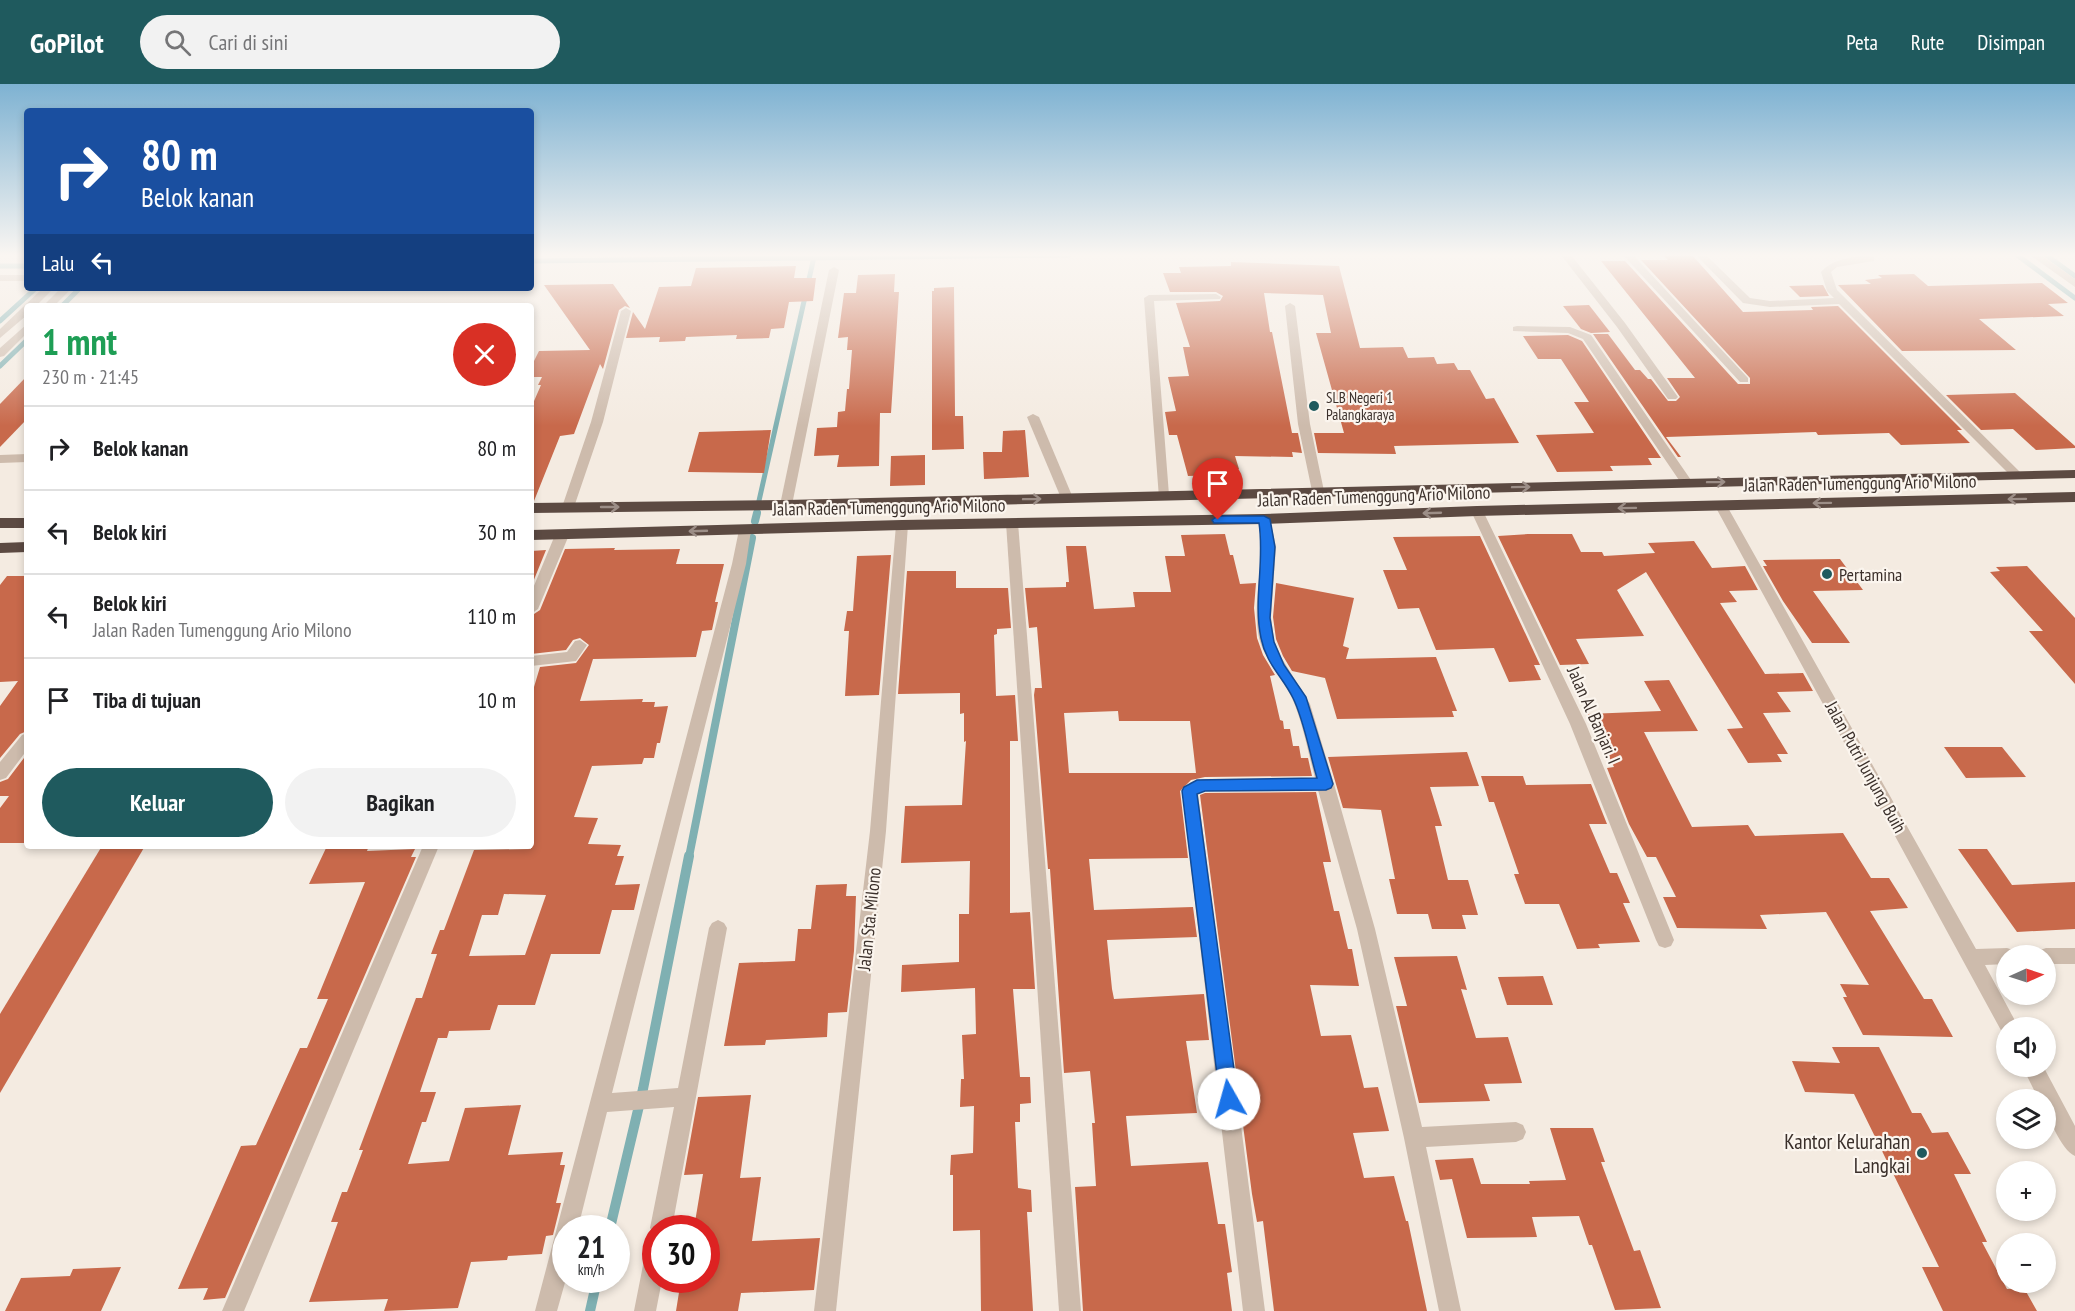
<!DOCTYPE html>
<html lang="id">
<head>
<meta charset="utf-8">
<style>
	:root { --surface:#fff; --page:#f2f2f2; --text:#202124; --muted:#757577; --line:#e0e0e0; --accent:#1f5a5e }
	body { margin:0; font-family:"PT Sans Narrow",sans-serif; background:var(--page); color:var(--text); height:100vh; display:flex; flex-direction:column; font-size:22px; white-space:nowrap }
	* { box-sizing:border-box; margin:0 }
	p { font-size:20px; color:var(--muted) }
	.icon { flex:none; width:33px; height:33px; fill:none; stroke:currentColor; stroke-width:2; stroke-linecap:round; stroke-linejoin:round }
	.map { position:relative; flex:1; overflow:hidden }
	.drawer { position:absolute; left:24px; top:219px; width:510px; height:546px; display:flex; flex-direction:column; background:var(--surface); border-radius:6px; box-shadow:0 3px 9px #0003 }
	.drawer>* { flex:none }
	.hud { position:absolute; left:24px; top:24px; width:510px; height:183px; border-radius:6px; box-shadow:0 3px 9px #0003; background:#1a4fa0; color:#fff; overflow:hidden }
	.needle { width:39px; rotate:87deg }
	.tools { position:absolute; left:1996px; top:861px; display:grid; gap:12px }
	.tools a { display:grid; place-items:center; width:60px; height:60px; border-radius:50%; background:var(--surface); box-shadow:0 3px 9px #0003; font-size:30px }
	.speed { position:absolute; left:552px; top:1131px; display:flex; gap:12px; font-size:30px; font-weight:700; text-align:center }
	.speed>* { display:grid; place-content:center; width:78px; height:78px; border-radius:50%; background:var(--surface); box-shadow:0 3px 9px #0003; line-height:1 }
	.speed small { font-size:15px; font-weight:400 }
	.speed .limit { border:9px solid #d22; background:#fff; color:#111 }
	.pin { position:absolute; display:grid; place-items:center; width:51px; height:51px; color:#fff; margin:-62px -26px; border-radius:50% 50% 50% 0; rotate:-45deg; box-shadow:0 0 6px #0007 }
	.pin .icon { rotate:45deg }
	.me { position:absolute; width:66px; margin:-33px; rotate:353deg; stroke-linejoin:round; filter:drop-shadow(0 0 4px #0008) }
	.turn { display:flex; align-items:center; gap:21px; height:126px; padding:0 18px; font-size:27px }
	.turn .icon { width:78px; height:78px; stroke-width:2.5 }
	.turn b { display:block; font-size:42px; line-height:51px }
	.then { display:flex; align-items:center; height:57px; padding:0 18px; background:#0003; gap:12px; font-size:22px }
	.round { display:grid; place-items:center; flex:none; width:63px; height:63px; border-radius:32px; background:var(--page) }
	.summary { display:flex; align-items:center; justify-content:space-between; height:102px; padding:0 18px }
	h1 { font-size:36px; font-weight:700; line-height:45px; color:#1e9e55 }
	.button { display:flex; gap:12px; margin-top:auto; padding:12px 18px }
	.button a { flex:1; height:69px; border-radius:36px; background:var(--accent); color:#fff; font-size:24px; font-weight:700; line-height:69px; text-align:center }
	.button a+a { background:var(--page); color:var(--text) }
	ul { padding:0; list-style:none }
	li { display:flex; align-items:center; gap:18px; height:84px; padding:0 18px; border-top:2px solid var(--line) }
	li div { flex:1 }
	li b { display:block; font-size:22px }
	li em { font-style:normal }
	header { display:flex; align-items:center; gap:36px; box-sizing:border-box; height:84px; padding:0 30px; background:var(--accent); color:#fff }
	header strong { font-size:28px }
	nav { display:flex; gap:33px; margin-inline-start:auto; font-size:21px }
	.search { width:420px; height:54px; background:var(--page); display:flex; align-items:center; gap:15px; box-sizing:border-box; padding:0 21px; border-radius:33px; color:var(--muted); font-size:22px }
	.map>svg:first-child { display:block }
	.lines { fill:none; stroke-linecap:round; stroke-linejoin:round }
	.stream-far2 { stroke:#7fb0b2; stroke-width:5 }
	.stream-far1 { stroke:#7fb0b2; stroke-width:8 }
	.stream { stroke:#7fb0b2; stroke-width:10 }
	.building { fill:#c8694b; fill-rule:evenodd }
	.minor { fill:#cdbbac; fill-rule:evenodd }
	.highway { fill:#5c4a42; fill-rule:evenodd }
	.oneway { stroke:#9c8e87 }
	.route { fill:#1a73e8; stroke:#114b97; stroke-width:1.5 }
	.poi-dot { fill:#1f5a5e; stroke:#fbf5ee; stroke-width:2 }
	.labels { text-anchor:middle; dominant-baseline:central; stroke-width:4.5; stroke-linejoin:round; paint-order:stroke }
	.far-poi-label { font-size:15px; fill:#3b302b; stroke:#fbf5ee; text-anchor:start }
	.street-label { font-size:18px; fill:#3b302b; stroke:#fbf5ee }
	.poi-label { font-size:18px; fill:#3b302b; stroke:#fbf5ee; text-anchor:start }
	.near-poi-label { font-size:21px; fill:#3b302b; stroke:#fbf5ee; text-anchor:end }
</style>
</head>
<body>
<header>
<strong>GoPilot</strong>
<div class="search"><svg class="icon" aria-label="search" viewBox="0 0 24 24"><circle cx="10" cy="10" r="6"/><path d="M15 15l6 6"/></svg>Cari di sini</div>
<nav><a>Peta</a><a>Rute</a><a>Disimpan</a></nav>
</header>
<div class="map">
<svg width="2075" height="1227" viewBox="0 0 2075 1227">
	<rect width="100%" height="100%" fill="#f4ebe1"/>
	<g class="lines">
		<g class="stream-far2">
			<path d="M2017,171L2075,214"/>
			<path d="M2046,171L2075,192"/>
			<path d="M531,177L1069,171"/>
			<path d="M0,182H27"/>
			<path d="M62,222L80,204"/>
			<path d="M0,237L36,204"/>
			<path d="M0,282L27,256"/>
			<path d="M756,430L814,173"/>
		</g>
		<g class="stream-far1">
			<path d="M755,437L757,429"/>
			<path d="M689,773L752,454"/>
		</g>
		<g class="stream">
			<path d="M610,1144L643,1005L689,772"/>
			<path d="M590,1227L597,1196"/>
		</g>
	</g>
	<g class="building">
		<path d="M1663,171H1692L1743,228L1813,226L1811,223L1838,222L1962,346H1957L1970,359L1901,361L1889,349L1818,351L1816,348L1666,353L1681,373H1678L1593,250H1608L1635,286H1640L1648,295H1651L1668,317H1676L1680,313L1667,294H1695L1601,177H1625L1738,300H1750V294L1641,176H1668Z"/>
		<path d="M1231,178L1339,182L1360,264L1403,263L1408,274L1434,273L1437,280L1454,279L1458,286H1470L1486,315L1494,314L1519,359L1394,362L1396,370L1318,369L1314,349H1344L1316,249H1331L1323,211L1264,209L1270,248H1272L1292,349H1298L1302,369L1292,368L1293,373L1235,372L1239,385L1213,386L1214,391L1188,392L1177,351H1169L1165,328L1176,327L1168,293L1189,292L1183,263H1190L1176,219L1220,217L1223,212L1216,208H1170L1163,189H1181L1179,183L1231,182Z"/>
		<path d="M796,182L794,194H816L813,217L789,218L784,244L771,245L769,254L736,255L737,251L686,253L685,257L659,258L660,253L626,254L633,228L645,245L659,203L691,202L696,184Z"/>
		<path d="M895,190L894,208H899L891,329H880L879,382L837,383L839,371L814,372L817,344L837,343L838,328L845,327L847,305H849L852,266H847L848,253L838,254L844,209H856L858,191Z"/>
		<path d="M1914,190L1928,202L2042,199L2068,219L2048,220L2064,232L1979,235L2016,266L1902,267L1838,201L1871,200L1865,196L1882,194L1878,191Z"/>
		<path d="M613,200L630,224L625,222L619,226L603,285L600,280L574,350L560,352L534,417H531V324L541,301H538L542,293H531V283L539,267L590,266L544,201Z"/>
		<path d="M1823,201L1829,212L1800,213L1789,202Z"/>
		<path d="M954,203L955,332H963L964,365L932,366V207H934V204Z"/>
		<path d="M1589,221L1610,248L1591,249L1581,245L1563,222Z"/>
		<path d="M1568,251L1582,257L1661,374H1648L1652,381L1610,382L1613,387L1557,388L1536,351L1594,349L1574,318H1589L1561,275H1538L1523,252Z"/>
		<path d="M27,292V335L0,363V320Z"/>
		<path d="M2015,309L2075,362V364L2036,366L2013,345L1981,346L1946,311Z"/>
		<path d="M771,346L764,389L688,388L699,348Z"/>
		<path d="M1025,346L1029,393L984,395L983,368H1002L1003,347Z"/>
		<path d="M925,371V401L890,402L891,372Z"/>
		<path d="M1225,450L1230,471H1233L1240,500L1256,499L1254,524L1257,554L1263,571L1275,591L1270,592L1280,636L1283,637L1284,645H1290L1293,662H1299L1301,674H1308L1312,692L1205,693L1191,696L1180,707L1188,774L1089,775L1094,826L1193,823L1197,853L1107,856L1112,905L1114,915L1204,910L1209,956L1186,957L1197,1029L1126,1032L1131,1082L1208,1078L1218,1140H1225L1232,1188L1227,1189L1232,1227H1083L1075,1103L1096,1102L1092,1039H1095L1090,987L1064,989L1050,785H1048L1034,611L1035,604H1042L1037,543L1029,544L1025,504L1066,503V498H1069L1066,462H1086L1094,525L1135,523L1133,508H1171L1165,472H1185L1181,451ZM1118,627L1119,637H1190L1196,689H1069L1064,629Z"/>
		<path d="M1528,450H1572L1581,468H1602L1604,472L1655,469L1648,459L1694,457L1712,484L1745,482L1758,506L1729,507L1737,518L1720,519L1765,590L1803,589L1813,607L1777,608L1791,628L1763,629L1788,670H1777L1782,678L1748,679L1727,645L1743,644L1646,488L1617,506L1644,552L1576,555L1589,580L1560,581L1498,452Z"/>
		<path d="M1480,452L1540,581H1534L1541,596L1509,598L1494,564L1436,566L1419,524L1398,525L1383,486H1407L1393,453Z"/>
		<path d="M615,464L614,466L680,465L676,480H724L715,518H718L712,546L702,547L696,573L593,575L580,617L643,615L642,618H655L654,623L668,622L660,659H657L654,674H644L642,680L592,682L574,733L598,734L588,760L621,761L617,772H624L615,801L640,800L634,826H612L600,870H551L535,921H498L490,946L449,947L447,954H438L420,1008H436L426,1038H422L408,1080L449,1077L465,1024L521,1021L508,1071L563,1068L560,1081H565L556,1119H561L553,1151L546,1152L542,1170L508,1172L507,1176L471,1178L458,1224L384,1227L388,1215L309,1218L338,1138H331L342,1108H347L363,1066H359L416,914H422L437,870H431L440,846H444L474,766L531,765V613L540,583L576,579L589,561L580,554L573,556L566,566L531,570V532L540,526L565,465ZM504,810L546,811L525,871L469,872L482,831H498Z"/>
		<path d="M546,466L531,503V467Z"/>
		<path d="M891,471L879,611L845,612L849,547H844L847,527H853L857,472Z"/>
		<path d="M1840,475L1863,506L1813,507L1850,559H1812L1783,517L1763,482H1767L1763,476Z"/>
		<path d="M2027,482L2075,534V600L2029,547H2043L1990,488L2000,487L1996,483Z"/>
		<path d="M907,487H956V504H1008L1011,544L997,545V550L994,551L996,612L1015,611L1018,657H1010V829L1030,828L1035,905H1013L1020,993H1030L1031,1019L1020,1020V1038H1015L1018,1104L1031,1106L1032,1128H1027L1033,1227H981L980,1146L953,1147V1091H950L951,1071L973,1069L974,1022L960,1023L961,995H964L962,951L976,950L975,904L901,908L902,881L959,878V830H969L970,777L901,779L905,722L962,721L966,657L964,658V629L960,630V609L898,610Z"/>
		<path d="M7,492H27V647L20,650L0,674V622L18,597L0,598V501Z"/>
		<path d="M1276,499L1354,514L1343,562L1349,564L1346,575L1436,573L1457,627H1452L1454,633L1337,635L1325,594L1292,587L1283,572L1276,555L1273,533Z"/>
		<path d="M1669,596L1698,647L1644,648L1692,743L1748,741L1755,752L1843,749L1871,794H1889L1908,824L1870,827L1924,915H1932L1953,953L1863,951L1843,913H1847L1840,900L1869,901L1826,828L1760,831L1767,845L1677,844L1663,813H1676L1656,773H1647L1629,740L1607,684L1614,683L1588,630L1661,627L1644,597Z"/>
		<path d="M1944,663H2002L2026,693L1966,694Z"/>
		<path d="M1467,668L1479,702L1430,703L1442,742H1435L1448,796H1468L1478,831H1462L1466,845H1432L1428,830H1397L1389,795H1395L1381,726L1343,724L1328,673Z"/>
		<path d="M27,670V759H0V724L9,712H0V698L8,695Z"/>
		<path d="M1481,692H1523L1526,701L1591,700L1607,740H1589L1610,789H1617L1630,819H1623L1640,858L1598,860L1600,864L1577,865L1559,820H1525L1514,790H1519L1494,718H1489Z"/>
		<path d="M1316,708L1331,778H1323L1334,827H1339L1348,865H1352L1359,902L1310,901L1321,952L1351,951L1364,1004L1378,1003L1389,1047L1353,1049L1364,1094L1394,1092L1406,1137H1408L1427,1227H1274L1263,1137L1257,1138L1252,1110L1200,711L1205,709Z"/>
		<path d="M102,762H145L0,1009V930Z"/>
		<path d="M327,762H369L367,767L415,765L411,773H416L225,1214L203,1216L208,1204L178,1205L241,1062L256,1061L300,964H307L328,915H317L365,798L309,800Z"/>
		<path d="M1958,765H1987L2012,801L2075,798V845L2017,848Z"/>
		<path d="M847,800L846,812H856L854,867L847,928L828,929L827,953L766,956L765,961L724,962L739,879L795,877L798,845H811L816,801Z"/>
		<path d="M1457,872L1467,906L1461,905L1476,954L1508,953L1522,999L1484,1000L1490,1017L1419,1019L1396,922H1407L1394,873Z"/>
		<path d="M1543,892L1553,921H1507L1498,893Z"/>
		<path d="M1832,963H1879L1912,1029H1921L1932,1049L1948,1048L1971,1090H1954L1987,1158H1982L2007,1205L2024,1204L2037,1227H1943L1922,1183H1939L1854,1010L1805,1008L1792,977L1840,979Z"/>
		<path d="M751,1011L740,1094L761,1093L752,1157L820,1154L814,1206L741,1209L738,1227H676L681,1196H706V1144H694L703,1090L684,1091L698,1013Z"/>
		<path d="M1550,1044H1593L1605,1078H1601L1634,1167L1640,1166L1661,1224L1615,1226L1592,1161H1589L1579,1132L1532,1133L1537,1153L1467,1154L1452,1095L1440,1096L1435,1076L1473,1074L1481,1100H1530L1529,1097L1566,1096Z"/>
		<path d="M121,1183L101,1227H5L21,1194L70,1192L73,1185Z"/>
	</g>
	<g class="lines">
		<g class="minor">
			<path d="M1561,171H1571L1625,239L1678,313L1676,315H1668L1617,243Z"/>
			<path d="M1623,171H1633L1748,294V298H1740Z"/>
			<path d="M1696,171H1706L1750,214L1770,217L1834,214L1827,207L1821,188C1833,174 1857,171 1874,173V177L1837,183L1831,188L1837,206L2023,391L2017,395L2013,394L1839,220L1770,223L1743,219Z"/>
			<path d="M2030,171H2041L2075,195V203Z"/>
			<path d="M834,183L839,186L792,421L786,425L780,421L829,186Z"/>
			<rect x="0" y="191" width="27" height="6"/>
			<path d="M43,204H54L36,222H27V231L0,254V245Z"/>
			<path d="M61,204H72L54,222H43Z"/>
			<path d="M1216,210L1221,213L1220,215L1154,217L1169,411L1163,415L1159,414L1144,214L1149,211Z"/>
			<path d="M1290,219L1295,222L1310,340L1324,407L1318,411L1312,407L1298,340L1285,222Z"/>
			<path d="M626,224L631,227L603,338L574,423L568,427L564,426L562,423L591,338L621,227Z"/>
			<path d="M27,240V249L4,272L0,273V264Z"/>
			<path d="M1517,242L1570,243L1591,251L1693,399L1691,402H1683L1583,255L1568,249L1513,247V243Z"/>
			<path d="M1033,330L1039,333L1073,414L1071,417H1063L1061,414L1027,333Z"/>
			<path d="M27,370V378L0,379V371Z"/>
			<path d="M1721,418L1727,422L1976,865L2007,864L2013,866L2016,872H2007V880L1985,881L2019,944H2007V952L2003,950L1715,422Z"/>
			<path d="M1477,423L1483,427L1586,640L1674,856L1671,862L1665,864L1659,862L1656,856L1570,640L1471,427Z"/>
			<path d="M1264,431L1270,435L1276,463L1271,533L1274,556L1281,573L1310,620L1334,700L1375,845L1422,1043L1516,1038L1523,1041L1526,1048L1523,1055L1516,1058L1426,1063L1461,1227H1439L1404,1054L1357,845L1318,706L1205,707L1198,710L1265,1227H1243L1182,707L1191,698L1205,695L1315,694C1308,668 1303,639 1292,614C1282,593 1265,577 1259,554C1251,514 1267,477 1258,435Z"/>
			<path d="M1012,435L1018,439L1081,1227H1059L1006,439Z"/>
			<path d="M902,437L908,441L886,747L836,1227H814L870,747L896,441Z"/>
			<path d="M745,442L751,446L746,480L612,1009L678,1004L709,844L712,839L718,836L724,839L727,844L672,1144H656V1152L650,1144L674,1023L607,1028L578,1144H566V1195L557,1227H535L732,480L739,446Z"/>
			<path d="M562,447L569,451L538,525L531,530V509L555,451Z"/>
			<path d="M580,556L587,561L576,577L531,582V572L567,568L575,557Z"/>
			<path d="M27,649V666L6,694L0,696V678L22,651Z"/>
			<path d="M423,762H439L244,1227H222Z"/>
			<path d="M2046,864H2075V880H2046V872H2037L2040,866Z"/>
			<path d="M2022,982H2043L2075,1042V1072C2061,1066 2046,1031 2046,1016H2039Z"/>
			<path d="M656,1160V1196H662L656,1227H634L645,1171L648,1163Z"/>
		</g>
		<g class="highway">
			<path d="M2075,386V394L786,426L531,429V419L786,416Z"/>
			<path d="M2075,408V418L1477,432L1264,440L902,446L531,456V446L902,436L1264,430L1477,422Z"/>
			<rect x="0" y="434" width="27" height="10"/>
			<path d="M27,458V468L0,469V459Z"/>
		</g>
	</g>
	<defs><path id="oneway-shaft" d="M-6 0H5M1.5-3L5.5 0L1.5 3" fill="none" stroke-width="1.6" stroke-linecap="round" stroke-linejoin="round" transform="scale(1.5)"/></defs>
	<g class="oneway">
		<use href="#oneway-shaft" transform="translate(1716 398) rotate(-1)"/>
		<use href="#oneway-shaft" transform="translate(1521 403) rotate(-1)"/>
		<use href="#oneway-shaft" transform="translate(1032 415) rotate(-1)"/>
		<use href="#oneway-shaft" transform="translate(2017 415) rotate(179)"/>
		<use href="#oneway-shaft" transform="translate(1822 419) rotate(179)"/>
		<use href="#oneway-shaft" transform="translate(610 423)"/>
		<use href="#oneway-shaft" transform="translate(1627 424) rotate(179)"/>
		<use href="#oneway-shaft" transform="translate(1432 429) rotate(178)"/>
		<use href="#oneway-shaft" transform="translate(698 447) rotate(178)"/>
	</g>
	<linearGradient id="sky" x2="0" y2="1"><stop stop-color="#7eb2d2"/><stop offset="0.5" stop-color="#faf6f2"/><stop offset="1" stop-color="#faf6f2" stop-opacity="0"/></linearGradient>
	<rect width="2075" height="342" fill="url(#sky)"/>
	<path class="route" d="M1218,432H1264L1270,435L1275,463L1270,534L1274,558L1284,581L1306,613L1333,700L1331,704L1326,706L1205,707L1197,710L1238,1015L1235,1021L1229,1023L1223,1021L1220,1015L1182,707L1184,703L1197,696L1317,694C1310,671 1304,636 1293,614C1283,593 1266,580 1261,554C1253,516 1265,478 1259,439H1214L1212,436Z"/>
	<g class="poi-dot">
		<circle cx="1314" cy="322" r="6"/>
		<circle cx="1827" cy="490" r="6"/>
		<circle cx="1922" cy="1069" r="6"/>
	</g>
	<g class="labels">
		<g class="far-poi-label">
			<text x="1326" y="313">SLB Negeri 1<tspan x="1326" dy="17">Palangkaraya</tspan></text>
		</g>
		<g class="street-label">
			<text transform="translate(1860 399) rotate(-1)">Jalan Raden Tumenggung Ario Milono</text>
			<text transform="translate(1374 412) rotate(-2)">Jalan Raden Tumenggung Ario Milono</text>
			<text transform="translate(889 423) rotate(-1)">Jalan Raden Tumenggung Ario Milono</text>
			<text transform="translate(1594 631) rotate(66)">Jalan Al Banjari. I</text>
			<text transform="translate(1866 683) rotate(61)">Jalan Putri Junjung Buih</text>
			<text transform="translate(869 835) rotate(-84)">Jalan Sta. Milono</text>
		</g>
		<g class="poi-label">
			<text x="1839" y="490">Pertamina</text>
		</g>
		<g class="near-poi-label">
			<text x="1910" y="1057">Kantor Kelurahan<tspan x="1910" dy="24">Langkai</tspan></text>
		</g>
	</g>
</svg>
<div class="tools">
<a><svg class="needle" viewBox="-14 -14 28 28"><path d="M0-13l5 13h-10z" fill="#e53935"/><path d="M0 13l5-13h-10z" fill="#757577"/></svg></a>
<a><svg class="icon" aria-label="sound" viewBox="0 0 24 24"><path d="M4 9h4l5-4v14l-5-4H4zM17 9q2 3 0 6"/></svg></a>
<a><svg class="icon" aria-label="layers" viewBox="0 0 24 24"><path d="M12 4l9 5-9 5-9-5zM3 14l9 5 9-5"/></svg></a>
<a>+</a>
<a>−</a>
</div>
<div class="speed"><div>21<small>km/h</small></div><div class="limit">30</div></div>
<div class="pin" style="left:1218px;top:436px;background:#d93025"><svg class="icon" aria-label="arrive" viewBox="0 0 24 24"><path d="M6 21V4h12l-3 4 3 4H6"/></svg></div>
<svg class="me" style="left:1229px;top:1015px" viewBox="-20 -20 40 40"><circle r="19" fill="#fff"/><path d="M0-13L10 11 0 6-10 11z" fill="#1a73e8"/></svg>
<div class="hud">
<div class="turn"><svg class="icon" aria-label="right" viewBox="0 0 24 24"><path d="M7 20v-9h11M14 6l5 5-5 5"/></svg><div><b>80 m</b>Belok kanan</div></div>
<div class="then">Lalu<svg class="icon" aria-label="left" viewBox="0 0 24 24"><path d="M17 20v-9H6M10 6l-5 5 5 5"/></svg></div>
</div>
<section class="drawer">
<div class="summary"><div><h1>1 mnt</h1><p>230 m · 21:45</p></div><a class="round" style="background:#d93025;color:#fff"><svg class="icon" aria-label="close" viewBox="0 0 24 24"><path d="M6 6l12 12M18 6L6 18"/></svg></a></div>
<ul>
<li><svg class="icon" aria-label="right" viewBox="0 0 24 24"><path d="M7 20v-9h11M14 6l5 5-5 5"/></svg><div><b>Belok kanan</b></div><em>80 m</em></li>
<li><svg class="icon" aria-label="left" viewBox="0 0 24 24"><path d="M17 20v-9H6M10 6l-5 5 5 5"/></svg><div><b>Belok kiri</b></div><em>30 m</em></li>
<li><svg class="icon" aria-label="left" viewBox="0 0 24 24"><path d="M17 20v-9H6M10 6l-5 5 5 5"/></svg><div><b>Belok kiri</b><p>Jalan Raden Tumenggung Ario Milono</p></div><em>110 m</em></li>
<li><svg class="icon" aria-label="arrive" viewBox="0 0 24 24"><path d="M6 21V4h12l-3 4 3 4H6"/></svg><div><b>Tiba di tujuan</b></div><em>10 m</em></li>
</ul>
<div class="button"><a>Keluar</a><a>Bagikan</a></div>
</section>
</div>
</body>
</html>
